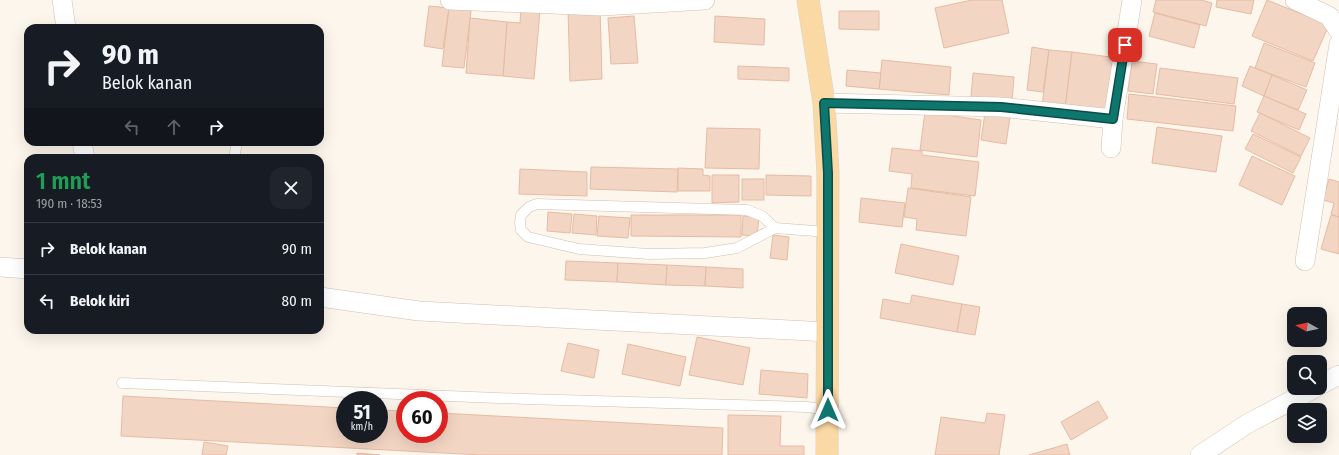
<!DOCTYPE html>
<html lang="id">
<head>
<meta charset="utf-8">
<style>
	:root { --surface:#171b24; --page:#20242c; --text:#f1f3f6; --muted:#9ea1a6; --line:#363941 }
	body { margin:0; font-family:"Fira Sans Condensed",sans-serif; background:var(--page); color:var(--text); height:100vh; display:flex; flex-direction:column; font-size:15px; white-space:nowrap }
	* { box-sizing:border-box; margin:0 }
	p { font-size:13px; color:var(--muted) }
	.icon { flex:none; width:22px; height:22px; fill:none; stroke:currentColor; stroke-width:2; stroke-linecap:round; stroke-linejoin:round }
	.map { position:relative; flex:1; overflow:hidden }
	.sheet { position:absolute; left:24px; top:154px; width:300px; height:180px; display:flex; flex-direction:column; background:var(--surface); border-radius:12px; box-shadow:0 4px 16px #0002 }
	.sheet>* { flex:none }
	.guide { position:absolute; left:24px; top:24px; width:300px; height:122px; border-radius:12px; box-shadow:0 4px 16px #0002; background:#171b24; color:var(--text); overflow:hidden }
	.needle { width:26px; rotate:278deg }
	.tools { position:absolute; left:1287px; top:307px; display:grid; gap:8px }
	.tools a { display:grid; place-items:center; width:40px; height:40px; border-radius:8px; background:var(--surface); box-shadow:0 4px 16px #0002; font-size:20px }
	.speed { position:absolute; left:336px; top:391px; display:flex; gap:8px; font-size:20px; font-weight:700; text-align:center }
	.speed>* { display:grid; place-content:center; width:52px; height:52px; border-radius:50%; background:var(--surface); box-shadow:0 4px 16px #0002; line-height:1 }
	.speed small { font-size:10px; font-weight:400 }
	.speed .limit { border:6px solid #d22; background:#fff; color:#111 }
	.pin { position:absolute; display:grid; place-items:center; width:34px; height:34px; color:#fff; margin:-17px; border-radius:8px; box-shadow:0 2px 6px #0006 }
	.me { position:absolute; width:44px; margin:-22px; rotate:0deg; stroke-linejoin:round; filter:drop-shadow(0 0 3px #0008) }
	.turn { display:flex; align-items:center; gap:14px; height:84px; padding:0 12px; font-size:18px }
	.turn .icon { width:52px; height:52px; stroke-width:2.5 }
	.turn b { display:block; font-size:28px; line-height:34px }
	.lanes { display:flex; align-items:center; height:38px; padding:0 12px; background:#0003; justify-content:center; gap:20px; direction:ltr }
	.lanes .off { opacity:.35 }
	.round { display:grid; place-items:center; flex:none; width:42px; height:42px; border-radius:12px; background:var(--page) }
	.summary { display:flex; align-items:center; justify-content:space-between; height:68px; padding:0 12px }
	h1 { font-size:24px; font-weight:600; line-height:30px; color:#1e9e55 }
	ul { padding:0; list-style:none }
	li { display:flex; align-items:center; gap:12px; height:52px; padding:0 12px; border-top:1px solid var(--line) }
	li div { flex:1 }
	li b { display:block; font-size:15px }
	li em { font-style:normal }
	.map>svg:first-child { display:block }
	.building { fill:#f3d5c3; stroke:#e6bba3 }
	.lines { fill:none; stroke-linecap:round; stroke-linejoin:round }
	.service-casing { stroke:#d1beb0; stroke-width:11 }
	.minor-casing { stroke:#d1beb0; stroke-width:20 }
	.primary-casing { stroke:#dad1cd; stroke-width:23 }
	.service { stroke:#fff; stroke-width:10 }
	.minor { stroke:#fff; stroke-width:19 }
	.primary { stroke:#fbd9a5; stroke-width:22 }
	.route-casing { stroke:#0a4d48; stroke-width:10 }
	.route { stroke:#0f766e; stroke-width:7 }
</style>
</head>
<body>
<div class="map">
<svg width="1339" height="455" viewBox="0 0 1339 455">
	<rect width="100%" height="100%" fill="#fdf6ec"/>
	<g class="building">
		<path d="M972,0H1002L1009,33L944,48L935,8Z"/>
		<path d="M1156,0H1201L1212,3L1206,26L1153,12Z"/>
		<path d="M1217,0H1254L1251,14L1216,7Z"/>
		<path d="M1267,0L1329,25L1313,61L1252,36Z"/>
		<path d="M429,6L449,8L443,49L424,46Z"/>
		<path d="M449,8L471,11L464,68L442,66Z"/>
		<path d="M521,8L540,10L534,79L503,76L507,22L520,23Z"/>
		<path d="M600,8L602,79L570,81L568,9Z"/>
		<path d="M839,11H879V30L839,29Z"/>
		<path d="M1155,13L1200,25L1194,48L1149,36Z"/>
		<path d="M634,16L638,63L611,64L608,18Z"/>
		<path d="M715,16L765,19L764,45L714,42Z"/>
		<path d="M470,18L507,22L503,76L466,73Z"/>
		<path d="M1264,43L1315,63L1306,87L1255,68Z"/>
		<path d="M1032,47L1049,50L1043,92L1027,90Z"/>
		<path d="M1049,50L1072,52L1065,109L1042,106Z"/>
		<path d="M1072,52L1118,58L1110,115L1065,109Z"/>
		<path d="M882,60L951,67L949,95L879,89Z"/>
		<path d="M1132,61L1157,64L1153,94L1128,91Z"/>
		<path d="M738,66L789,68V81L738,79Z"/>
		<path d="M1250,66L1272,75L1264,96L1242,86Z"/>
		<path d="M1160,68L1238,78L1234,104L1156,94Z"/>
		<path d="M847,70L881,73L879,89L846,86Z"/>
		<path d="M973,73L1014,77L1012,101L971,97Z"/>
		<path d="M1272,75L1307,90L1298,110L1264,96Z"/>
		<path d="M1129,94L1236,106L1233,131L1127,119Z"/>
		<path d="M1264,96L1306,114L1299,130L1257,112Z"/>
		<path d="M925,112L981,120L977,157L920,150Z"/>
		<path d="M985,113L1010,117L1006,144L981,140Z"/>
		<path d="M1260,113L1310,138L1301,156L1251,131Z"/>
		<path d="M1157,127L1222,136L1216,172L1152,163Z"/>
		<path d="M707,128L760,129L759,169L705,168Z"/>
		<path d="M1253,134L1301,157L1293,173L1245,149Z"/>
		<path d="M892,148L922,151V155L979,162L975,196L911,188L912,174L889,171Z"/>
		<path d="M1252,156L1295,176L1282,205L1239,185Z"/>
		<path d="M591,167L678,169L677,192L590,189Z"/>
		<path d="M678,168L703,169V175L710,176V191H678Z"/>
		<path d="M520,169L587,172V196L519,194Z"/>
		<path d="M712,175H739V202L712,203Z"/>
		<path d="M766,175L811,176V196L766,195Z"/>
		<rect x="742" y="179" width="22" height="21"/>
		<path d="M1329,179L1339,182V217L1331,214L1334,203L1323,200Z"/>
		<path d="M908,188L971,197L966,236L916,230L917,219L904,217Z"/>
		<path d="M861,198L905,203L902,227L859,222Z"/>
		<path d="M548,212L572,214L570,233L547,231Z"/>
		<path d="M574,214L597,216L596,235L572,233Z"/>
		<path d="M631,215H741V237L631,236Z"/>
		<path d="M1331,215L1339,217V254L1321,249Z"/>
		<path d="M599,216L630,218L628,238L597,236Z"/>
		<path d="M743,216L759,217L757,236L742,235Z"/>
		<path d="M773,235L789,237L787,260L770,258Z"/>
		<path d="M901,244L959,256L953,285L895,273Z"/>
		<path d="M566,261L618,263L617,282L565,280Z"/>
		<path d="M618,263L667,265L666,285L617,282Z"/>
		<path d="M667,265L706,267L705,286L666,285Z"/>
		<path d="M706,267L743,269V288L705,286Z"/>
		<path d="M912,295L962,304L957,332L880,318L883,299L910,304Z"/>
		<path d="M962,304L980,307L975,335L957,332Z"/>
		<path d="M697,337L750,348L743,385L689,375Z"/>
		<path d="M568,343L599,350L594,378L561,371Z"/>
		<path d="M628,344L686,357L680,386L622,374Z"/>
		<path d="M761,370L808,374L807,398L759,394Z"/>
		<path d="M123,396L345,408V434H379V410L405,411V434H439V413L723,428L722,455H482L121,436Z"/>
		<path d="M1098,401L1108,418L1071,440L1061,422Z"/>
		<path d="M987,413L1005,415L999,455H935L941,417L985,423Z"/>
		<path d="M728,415L781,416L780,446H804V455H728Z"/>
		<path d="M204,442L228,446L226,455H202Z"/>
		<path d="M1067,444L1070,455H1029Z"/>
		<path d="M357,453L380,455H357Z"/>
	</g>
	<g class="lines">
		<defs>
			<g id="service">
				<path d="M234,158L237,142"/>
				<path d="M775,228L762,216L747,210L537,204L529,207L521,215L520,223L521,230L528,237L579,249L649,254L705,253L737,248L775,228L828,232"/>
				<path d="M122,383L525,399L807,407L828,410"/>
			</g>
			<g id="minor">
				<path d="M62,0L66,28"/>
				<path d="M450,0L602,6L705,0"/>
				<path d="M1295,0L1329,16L1339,31"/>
				<path d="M824,103L1001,107L1113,119"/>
				<path d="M82,142L85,158"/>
				<path d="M1111,148L1113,119L1132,0"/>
				<path d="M1305,261L1339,44"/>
				<path d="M0,267L28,269"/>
				<path d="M320,297L419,311L828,332"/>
				<path d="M1320,385L1339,375"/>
				<path d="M1200,455L1247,424L1315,388"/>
			</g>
			<path id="primary" d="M808,0L824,103L828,173L827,455"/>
		</defs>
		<use href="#service" class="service-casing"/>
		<use href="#minor" class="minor-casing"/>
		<use href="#primary" class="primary-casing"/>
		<use href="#service" class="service"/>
		<use href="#minor" class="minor"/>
		<use href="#primary" class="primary"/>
	</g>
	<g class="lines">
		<defs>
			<path id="route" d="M828,410V173L824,103L1001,107L1113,119L1125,45"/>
		</defs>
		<use href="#route" class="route-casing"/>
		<use href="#route" class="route"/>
	</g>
</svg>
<div class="tools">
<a><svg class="needle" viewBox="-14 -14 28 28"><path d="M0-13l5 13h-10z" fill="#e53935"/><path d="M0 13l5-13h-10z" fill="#9ea1a6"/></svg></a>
<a><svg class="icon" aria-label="search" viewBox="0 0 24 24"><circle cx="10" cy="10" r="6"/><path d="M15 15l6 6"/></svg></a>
<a><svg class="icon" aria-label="layers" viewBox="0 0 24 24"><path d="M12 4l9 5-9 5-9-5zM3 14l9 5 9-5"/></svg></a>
</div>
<div class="speed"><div>51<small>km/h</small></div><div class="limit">60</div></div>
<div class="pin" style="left:1125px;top:45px;background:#d93025"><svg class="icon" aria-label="arrive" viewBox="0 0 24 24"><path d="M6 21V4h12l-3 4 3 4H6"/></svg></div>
<svg class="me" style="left:828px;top:410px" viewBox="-20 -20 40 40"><path d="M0-17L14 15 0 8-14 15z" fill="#0f766e" stroke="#fff" stroke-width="4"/></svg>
<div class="guide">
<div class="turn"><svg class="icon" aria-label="right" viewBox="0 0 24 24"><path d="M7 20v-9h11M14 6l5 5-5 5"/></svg><div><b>90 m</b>Belok kanan</div></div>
<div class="lanes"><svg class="icon off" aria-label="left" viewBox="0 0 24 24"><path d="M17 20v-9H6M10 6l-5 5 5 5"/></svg><svg class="icon off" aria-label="ahead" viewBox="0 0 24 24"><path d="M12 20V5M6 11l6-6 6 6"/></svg><svg class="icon" aria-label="right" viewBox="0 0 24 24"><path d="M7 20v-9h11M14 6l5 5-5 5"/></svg></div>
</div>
<section class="sheet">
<div class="summary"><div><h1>1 mnt</h1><p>190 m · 18:53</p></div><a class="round"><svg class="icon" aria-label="close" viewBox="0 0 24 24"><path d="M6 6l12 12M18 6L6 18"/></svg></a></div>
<ul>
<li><svg class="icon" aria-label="right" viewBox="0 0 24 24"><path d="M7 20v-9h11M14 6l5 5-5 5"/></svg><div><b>Belok kanan</b></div><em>90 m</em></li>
<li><svg class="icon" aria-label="left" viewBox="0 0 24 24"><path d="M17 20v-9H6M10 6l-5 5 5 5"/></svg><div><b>Belok kiri</b></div><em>80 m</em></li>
</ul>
</section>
</div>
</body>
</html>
